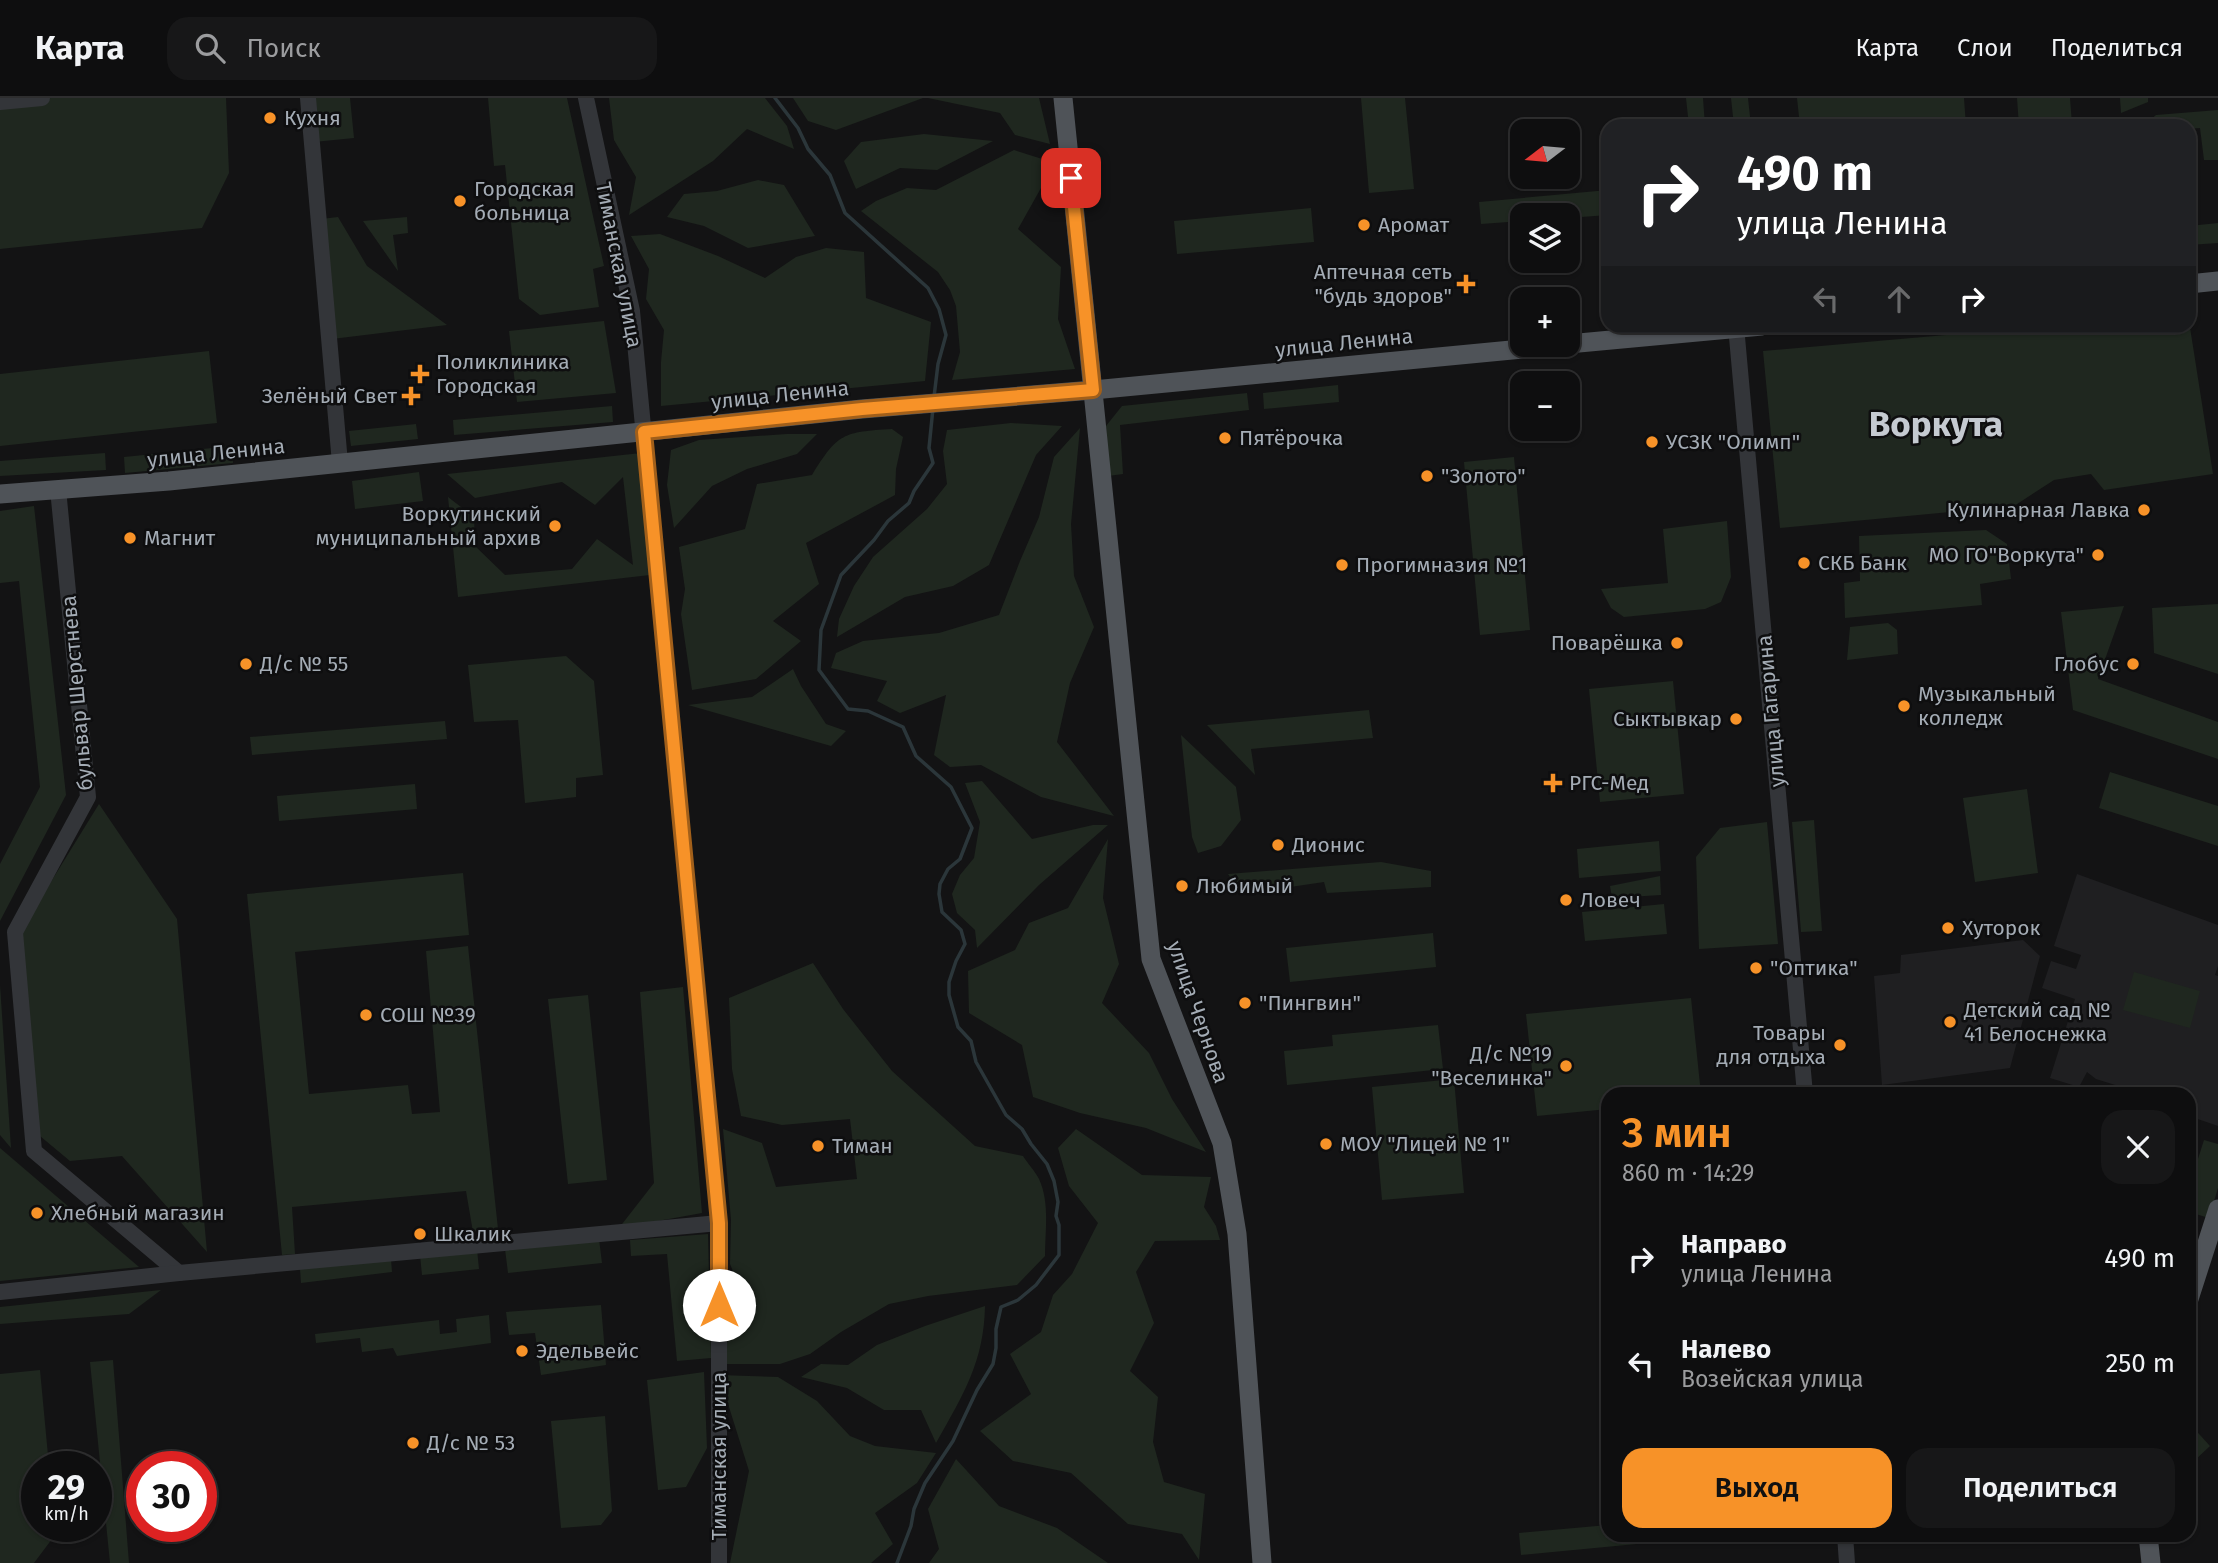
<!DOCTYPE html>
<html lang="ru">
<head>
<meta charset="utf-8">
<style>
	:root { --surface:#0e0e0f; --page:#171718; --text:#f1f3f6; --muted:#9b9c9e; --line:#2e2e2f; --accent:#f79228 }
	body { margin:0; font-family:"Fira Sans",sans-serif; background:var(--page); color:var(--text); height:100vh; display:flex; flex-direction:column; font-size:26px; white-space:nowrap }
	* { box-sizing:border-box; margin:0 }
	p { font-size:23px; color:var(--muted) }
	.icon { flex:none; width:38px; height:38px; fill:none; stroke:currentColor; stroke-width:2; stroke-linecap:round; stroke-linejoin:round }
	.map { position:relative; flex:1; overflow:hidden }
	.details { position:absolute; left:1601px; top:989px; width:595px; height:455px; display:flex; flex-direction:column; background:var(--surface); border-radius:21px; box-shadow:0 2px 5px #0004,0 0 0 2px var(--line) }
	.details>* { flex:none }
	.guide { position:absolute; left:1601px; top:21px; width:595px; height:214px; border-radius:21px; box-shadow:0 2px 5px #0004,0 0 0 2px var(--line); background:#202124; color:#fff; overflow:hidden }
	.needle { width:46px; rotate:254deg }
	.buttons { position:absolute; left:1510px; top:21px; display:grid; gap:14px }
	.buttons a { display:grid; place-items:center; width:70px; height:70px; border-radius:14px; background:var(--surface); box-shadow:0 2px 5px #0004,0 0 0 2px var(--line); font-size:35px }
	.speed { position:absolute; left:21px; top:1353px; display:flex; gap:14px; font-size:35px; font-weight:700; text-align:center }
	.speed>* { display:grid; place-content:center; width:91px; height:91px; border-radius:50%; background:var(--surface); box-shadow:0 2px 5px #0004,0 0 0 2px var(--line); line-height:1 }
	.speed small { font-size:18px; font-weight:400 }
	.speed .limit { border:10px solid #d22; background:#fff; color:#111 }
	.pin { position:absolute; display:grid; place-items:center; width:60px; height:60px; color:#fff; margin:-30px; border-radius:14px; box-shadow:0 4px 10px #0006 }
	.me { position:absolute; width:77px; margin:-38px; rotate:0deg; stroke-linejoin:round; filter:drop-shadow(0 0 5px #0008) }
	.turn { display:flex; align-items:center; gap:24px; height:147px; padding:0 21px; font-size:32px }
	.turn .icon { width:91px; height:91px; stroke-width:2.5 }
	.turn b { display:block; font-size:49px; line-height:60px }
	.lanes { display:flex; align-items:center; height:66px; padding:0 21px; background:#0003; justify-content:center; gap:35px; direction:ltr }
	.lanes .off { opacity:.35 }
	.round { display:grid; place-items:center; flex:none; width:74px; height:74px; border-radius:21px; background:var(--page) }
	.overview { display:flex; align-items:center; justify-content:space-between; height:119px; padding:0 21px }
	h1 { font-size:42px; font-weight:600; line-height:52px; color:var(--accent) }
	.action { display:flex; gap:14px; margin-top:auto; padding:14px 21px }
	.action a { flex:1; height:80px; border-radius:21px; background:var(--accent); color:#111; font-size:28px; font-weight:600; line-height:80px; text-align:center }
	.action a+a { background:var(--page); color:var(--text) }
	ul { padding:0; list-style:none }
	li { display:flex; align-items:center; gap:21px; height:105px; padding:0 21px }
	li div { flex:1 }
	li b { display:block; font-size:26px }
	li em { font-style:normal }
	header { display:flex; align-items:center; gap:42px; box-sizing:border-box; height:98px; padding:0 35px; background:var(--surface); border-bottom:2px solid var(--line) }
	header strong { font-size:33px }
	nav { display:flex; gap:38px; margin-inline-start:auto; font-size:24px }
	.search { width:490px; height:63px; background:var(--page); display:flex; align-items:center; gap:18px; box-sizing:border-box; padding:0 24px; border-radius:21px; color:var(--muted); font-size:26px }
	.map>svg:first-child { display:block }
	.built { fill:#1f1f21 }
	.green { fill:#1f271f }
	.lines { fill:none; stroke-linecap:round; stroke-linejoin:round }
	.stream { stroke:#2b363a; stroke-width:3.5 }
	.minor { stroke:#333539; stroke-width:16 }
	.major { stroke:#4f5358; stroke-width:19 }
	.route-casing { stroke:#a15f1a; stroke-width:18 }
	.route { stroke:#f79228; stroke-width:12 }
	.poi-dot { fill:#f79228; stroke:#0e0e0f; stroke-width:2.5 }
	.labels { text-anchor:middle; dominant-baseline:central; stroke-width:5; stroke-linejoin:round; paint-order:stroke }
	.poi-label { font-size:21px; fill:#a4acb5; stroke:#0e0e0f; text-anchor:start }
	.street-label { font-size:21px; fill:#a4acb5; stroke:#0e0e0f }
	.town-label { font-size:35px; font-weight:bold; fill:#c5cad1; stroke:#0e0e0f }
</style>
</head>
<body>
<header>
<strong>Карта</strong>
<div class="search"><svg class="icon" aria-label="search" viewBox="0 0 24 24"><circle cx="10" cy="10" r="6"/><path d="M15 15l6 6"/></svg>Поиск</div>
<nav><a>Карта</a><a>Слои</a><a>Поделиться</a></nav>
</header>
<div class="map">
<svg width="2218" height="1465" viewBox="0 0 2218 1465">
	<rect width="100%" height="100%" fill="#131314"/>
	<g class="built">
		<path d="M2077,776L2218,827V868L2215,877L2218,878V1028L2189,1018V996H2144L2096,981L2087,974L2079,989L2050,980L2075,901L2042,890L2051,863L2076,871L2081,857L2054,848Z"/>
		<path d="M2023,842L2040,858L2010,970L1882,987L1874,878L1900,875L1901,857Z"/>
	</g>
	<g class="green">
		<path d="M51,0H226L229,75L202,130L0,151V5Z"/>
		<path d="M310,0H350L354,40L314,44Z"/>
		<path d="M488,0H567L604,168L593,171L599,209L540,217L519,201L505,67L494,68Z"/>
		<path d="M609,0H765L787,28L794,51L747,31L713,63L629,117L636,79L614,42Z"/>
		<path d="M793,0H923L836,32L808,23Z"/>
		<path d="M928,0H1039L1050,46L1015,37L1000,15Z"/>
		<path d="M1361,0H1405L1414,91L1369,95Z"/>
		<path d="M1686,0H1703L1705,28H1689Z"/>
		<path d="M1731,0H1748L1751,28H1734Z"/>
		<path d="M1797,0H1964L1966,28H1800Z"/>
		<path d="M2017,0H2070L2072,26L2019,28Z"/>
		<path d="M2120,0H2148V4L2121,15Z"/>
		<path d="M2218,12V62H2204L2200,30L2189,31V28H2143L2156,17Z"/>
		<path d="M924,36L993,43L937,72L900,70L856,91L844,63L861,44Z"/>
		<path d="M1014,52L1055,65L1018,131L1061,169L1058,221L1075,271L952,282L960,254L956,208L950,192L938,174L861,113L876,103L907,90L936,92Z"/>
		<path d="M758,82L784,87L815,138L748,150L704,128L667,119L684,96L717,93Z"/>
		<path d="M1608,92V117L1568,120V117H1522V123L1481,126L1479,104Z"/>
		<path d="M1311,110L1314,144L1177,156L1174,123Z"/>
		<path d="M338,119L367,168L447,227L332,241L321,121Z"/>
		<path d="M407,119L408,135L393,137L398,173L363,123Z"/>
		<path d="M2218,125V145L2189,147V128Z"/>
		<path d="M660,136L718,158L765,180L796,159L826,150L864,154L866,200L931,224L925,283L661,308V264L664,232L646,201L649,171L631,138Z"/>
		<path d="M604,223L616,295L517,304L509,233Z"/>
		<path d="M2189,223L2213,376L2104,392L2091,376L2054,382L2014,408L1780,430L1763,253L2048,228H2189Z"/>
		<path d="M209,253L217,325L0,348V276Z"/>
		<path d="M1338,287L1339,304L1264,311L1263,295Z"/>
		<path d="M1247,295L1249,312L1120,327L1123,376L1108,378L1106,328L1122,308Z"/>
		<path d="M612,308L613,324L454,337L453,322Z"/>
		<path d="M1011,325L1062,328L1036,357L989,467L953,488L905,499L837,539L839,521L854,488L873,459L927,411L947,386L943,353L947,332Z"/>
		<path d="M416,326L418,341L351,348L349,333Z"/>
		<path d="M1080,330L1071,426L1074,478L1094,529L1070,585L1057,644L1114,718L1041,699L981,667L950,669L934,657L946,597L900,615L877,603L887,583L831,570L836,555L863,543L939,535L999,517L1020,463L1039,419L1054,359Z"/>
		<path d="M892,331L903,339L896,371L895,397L806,445L819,486L773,523L801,543L756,581L692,592L681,516L685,491L679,449L745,431L757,386L812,377C838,335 843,334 892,331Z"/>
		<path d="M787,336H817L797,356L747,371L712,388L674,430L667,387L671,352L699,342Z"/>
		<path d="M232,348L233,365L125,375L124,359Z"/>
		<path d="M105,355L106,372L0,378V363Z"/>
		<path d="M641,355L650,477L458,499L448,399L474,419L475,448L505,477L572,471L597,441L633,467L623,379L595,407L562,384L475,400L447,376Z"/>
		<path d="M1514,359L1530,532L1480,537L1464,364Z"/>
		<path d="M419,374L423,403L355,411L352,383Z"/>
		<path d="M34,408L66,697L0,823V766L40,689L19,483L0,485V413Z"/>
		<path d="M1727,423L1731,479L1721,504L1705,511L1624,519L1611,510L1601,491L1668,485L1663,431Z"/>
		<path d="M1986,432L2007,446L2011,481L1980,486L1982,507L1845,520L1844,485L1860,483L1859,438Z"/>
		<path d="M2218,506V576L2154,555L2152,510Z"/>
		<path d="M2124,508L2098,581L2218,624V661L2073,612L2061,514Z"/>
		<path d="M1888,525L1897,532L1898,556L1847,562L1850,529Z"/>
		<path d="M566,558L594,583L603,677L576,680V699L525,705L518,622L474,624L468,567Z"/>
		<path d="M793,571L801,588L826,626L846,633L831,648L688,607L752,599Z"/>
		<path d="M1673,583L1684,696L1600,704L1589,591Z"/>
		<path d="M1369,612L1373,640L1251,651L1255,677L1207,627Z"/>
		<path d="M445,623L447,641L252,657L250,639Z"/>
		<path d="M1181,637L1236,689L1241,722L1221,748L1198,755L1192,739Z"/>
		<path d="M2110,674L2218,708V748L2099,710Z"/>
		<path d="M982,683L1032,741L1093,727H1108L1039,787L977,850L975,832L957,815L952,796L960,777L974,760L980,724L965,685Z"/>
		<path d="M415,686L417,711L279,723L277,698Z"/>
		<path d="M2027,691L2038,775L1975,784L1963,700Z"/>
		<path d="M99,706L177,821L207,1154L122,1058L70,1063L40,1038L20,834Z"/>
		<path d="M1814,722L1822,833L1801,834L1792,724Z"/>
		<path d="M1767,724L1778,846L1699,851L1696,759L1720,730Z"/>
		<path d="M1108,741L1103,800L1119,866L1102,905L1149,955L1172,1001L1206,1054L1146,1030L1080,1015L1033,999L1022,947L969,915L968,873L1015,852L1029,825L1068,810Z"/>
		<path d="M1659,743L1661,773L1579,780L1577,751Z"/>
		<path d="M1381,764L1431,773V789L1327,795L1324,784L1242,796L1228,776Z"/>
		<path d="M463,775L469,837L295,854L309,996L408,987L412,1016L440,1014L426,853L468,848L498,1131L473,1134L466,1093L292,1109L295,1156L282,1157L247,796Z"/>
		<path d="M1660,778L1661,797L1612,800L1610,788Z"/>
		<path d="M1664,806L1667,836L1585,843L1582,814Z"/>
		<path d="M1433,835L1436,869L1290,884L1286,850Z"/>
		<path d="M813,865L843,911L892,973L975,1048L1023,1058C1028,1066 1035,1073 1039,1081C1050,1105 1045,1132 1045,1158L1017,1187L928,1198L889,1206L841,1234L810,1256L780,1266H719L744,1200L730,1166L731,1122L723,1031L762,1045L776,1089L857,1081L850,1021L782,1027L741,1018L732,971L729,900Z"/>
		<path d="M2134,874L2200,893L2190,930L2123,912Z"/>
		<path d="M0,887L11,1050L0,1037Z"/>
		<path d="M683,889L702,1115L619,1130L654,1085L640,894Z"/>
		<path d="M588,897L607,1082L568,1086L548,901Z"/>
		<path d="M1691,900L1701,996H1608V1011L1537,1018L1526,916Z"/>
		<path d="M1438,927L1443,971L1287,987L1284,953L1333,948L1332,937Z"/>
		<path d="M1454,981L1464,1095L1382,1102L1372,989Z"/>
		<path d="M1076,1031L1142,1077L1211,1079L1204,1109L1216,1128L1220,1142L1155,1143L1136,1174L1154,1225L1130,1273L1158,1299L1153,1344L1164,1384L1205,1396L1199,1462L1182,1436L1128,1426L1071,1375L1013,1363L980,1333L1031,1296L1010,1256L1041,1234L1053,1197L1072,1176L1098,1125L1069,1088L1058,1050Z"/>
		<path d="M2204,1042L2218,1046V1090L2209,1120L2189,1114V1089Z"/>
		<path d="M0,1050L139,1169L0,1183Z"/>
		<path d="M708,1136L711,1260L677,1263L667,1156L631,1158L630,1142Z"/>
		<path d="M599,1141L602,1165L508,1175L505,1151Z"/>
		<path d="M477,1151L479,1171L422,1177L420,1157Z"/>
		<path d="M391,1161L392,1174L301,1185L300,1171Z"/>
		<path d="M161,1192L129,1216L0,1226V1209Z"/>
		<path d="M601,1207L606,1267L541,1277L535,1235L509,1237L506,1214Z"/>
		<path d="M985,1208C984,1264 963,1297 936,1345L921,1312H884L847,1290L801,1279L821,1266L848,1267L877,1247L925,1228Z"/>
		<path d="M489,1217L491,1245L397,1258L393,1250L362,1254L360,1240L316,1245L315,1236L439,1222L440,1236L457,1234L456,1221Z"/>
		<path d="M113,1262L129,1465H110L90,1264Z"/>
		<path d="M40,1272L49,1368H37V1428H54L55,1437L34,1465H0V1276Z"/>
		<path d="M704,1274L707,1350L686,1389L658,1392L647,1282Z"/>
		<path d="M719,1277L778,1279L817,1303L850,1338L875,1348L936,1355L917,1385L875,1415L893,1446L871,1465H730L749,1373Z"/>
		<path d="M605,1318L612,1413L601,1427L561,1430L551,1323Z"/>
		<path d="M2189,1325L2210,1348L2193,1364H2189Z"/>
		<path d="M956,1361L999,1408L1057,1430L1108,1465H929L939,1451L928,1411Z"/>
		<path d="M1608,1427V1437H1731L1521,1457L1519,1435Z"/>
	</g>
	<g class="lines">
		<g class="stream">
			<path d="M775,0L798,30L808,51L830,77L845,115L928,190L939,211L946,237L938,266L934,299"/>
			<path d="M897,1465L911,1428L914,1411L925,1385L953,1343L977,1292L993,1266L996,1250V1231L1001,1209L1018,1202L1036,1187L1059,1157V1127L1056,1118L1058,1104L1054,1083L1047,1066L1031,1046L1022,1031L1006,1017L976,964L971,943L958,929L949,897V884L956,863L965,846L961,832L942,814L939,796L940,786L948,771L960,761L972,730L951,689L916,658L903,629L868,613L848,611L819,572L821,532L841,477L874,442L888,423L909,405L914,393L933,365L929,350L933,310"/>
		</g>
		<g class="minor">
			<path d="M308,0L340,365"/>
			<path d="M586,0L632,213L719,1125V1465"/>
			<path d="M0,4L42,0"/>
			<path d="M1736,228L1805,996"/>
			<path d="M58,391L88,699L15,834L34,1053L179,1175"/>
			<path d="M0,1194L179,1175L719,1125"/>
			<path d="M1845,1437L1847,1465"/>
		</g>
		<g class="major">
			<path d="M1063,0L1151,861L1222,1045L1237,1136L1262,1465"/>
			<path d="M2189,186L2218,183"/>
			<path d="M1568,246L1762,228"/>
			<path d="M0,396L169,383L862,311L1093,292L1564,247"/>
			<path d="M2189,1201L2218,1111"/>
			<path d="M2148,1437L2151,1465"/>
		</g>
	</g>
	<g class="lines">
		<defs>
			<path id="route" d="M719,1207V1125L644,334L862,311L1093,292L1071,80"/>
		</defs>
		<use href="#route" class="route-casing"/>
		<use href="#route" class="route"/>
	</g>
	<g class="poi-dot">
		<circle cx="270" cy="20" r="7"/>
		<circle cx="460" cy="103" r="7"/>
		<circle cx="1364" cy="127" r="7"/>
		<path d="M1462.5 175.5h7v7h7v7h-7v7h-7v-7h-7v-7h7z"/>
		<path d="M416.5 265.5h7v7h7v7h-7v7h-7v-7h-7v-7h7z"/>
		<path d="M407.5 287.5h7v7h7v7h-7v7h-7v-7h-7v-7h7z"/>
		<circle cx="1225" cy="340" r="7"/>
		<circle cx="1652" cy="344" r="7"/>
		<circle cx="1427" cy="378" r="7"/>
		<circle cx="2144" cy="412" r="7"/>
		<circle cx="555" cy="428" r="7"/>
		<circle cx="130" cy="440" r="7"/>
		<circle cx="2098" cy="457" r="7"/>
		<circle cx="1804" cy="465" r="7"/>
		<circle cx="1342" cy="467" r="7"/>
		<circle cx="1677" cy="545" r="7"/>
		<circle cx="246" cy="566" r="7"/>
		<circle cx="2133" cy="566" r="7"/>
		<circle cx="1904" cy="608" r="7"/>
		<circle cx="1736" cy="621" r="7"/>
		<path d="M1549.5 674.5h7v7h7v7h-7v7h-7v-7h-7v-7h7z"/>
		<circle cx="1278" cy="747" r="7"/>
		<circle cx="1182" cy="788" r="7"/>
		<circle cx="1566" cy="802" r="7"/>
		<circle cx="1948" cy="830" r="7"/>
		<circle cx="1756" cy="870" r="7"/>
		<circle cx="1245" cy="905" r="7"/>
		<circle cx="366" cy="917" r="7"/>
		<circle cx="1950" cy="924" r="7"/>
		<circle cx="1840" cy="947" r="7"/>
		<circle cx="1566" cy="968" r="7"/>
		<circle cx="1326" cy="1046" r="7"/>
		<circle cx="818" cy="1048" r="7"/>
		<circle cx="37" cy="1115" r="7"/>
		<circle cx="420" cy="1136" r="7"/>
		<circle cx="522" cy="1253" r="7"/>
		<circle cx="413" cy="1345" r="7"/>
	</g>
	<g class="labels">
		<g class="poi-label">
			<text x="284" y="20">Кухня</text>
			<text x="474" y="91">Городская<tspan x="474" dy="24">больница</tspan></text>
			<text x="1378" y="127">Аромат</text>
			<text x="1452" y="174" text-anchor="end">Аптечная сеть<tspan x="1452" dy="24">"будь здоров"</tspan></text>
			<text x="436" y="264">Поликлиника<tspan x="436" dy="24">Городская</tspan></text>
			<text x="397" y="298" text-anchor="end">Зелёный Свет</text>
			<text x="1239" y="340">Пятёрочка</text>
			<text x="1666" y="344">УСЗК "Олимп"</text>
			<text x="1441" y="378">"Золото"</text>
			<text x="2130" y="412" text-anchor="end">Кулинарная Лавка</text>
			<text x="541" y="416" text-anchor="end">Воркутинский<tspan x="541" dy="24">муниципальный архив</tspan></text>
			<text x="144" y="440">Магнит</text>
			<text x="2084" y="457" text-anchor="end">МО ГО"Воркута"</text>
			<text x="1818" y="465">СКБ Банк</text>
			<text x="1356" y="467">Прогимназия №1</text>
			<text x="1663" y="545" text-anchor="end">Поварёшка</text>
			<text x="260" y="566">Д/с № 55</text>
			<text x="2119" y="566" text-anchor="end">Глобус</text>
			<text x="1918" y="596">Музыкальный<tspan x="1918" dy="24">колледж</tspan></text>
			<text x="1722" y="621" text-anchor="end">Сыктывкар</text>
			<text x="1569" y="685">РГС-Мед</text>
			<text x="1292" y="747">Дионис</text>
			<text x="1196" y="788">Любимый</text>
			<text x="1580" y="802">Ловеч</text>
			<text x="1962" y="830">Хуторок</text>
			<text x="1770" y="870">"Оптика"</text>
			<text x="1259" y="905">"Пингвин"</text>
			<text x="1964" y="912">Детский сад №<tspan x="1964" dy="24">41 Белоснежка</tspan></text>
			<text x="380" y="917">СОШ №39</text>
			<text x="1826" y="935" text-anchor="end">Товары<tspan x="1826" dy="24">для отдыха</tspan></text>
			<text x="1552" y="956" text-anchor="end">Д/с №19<tspan x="1552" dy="24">"Веселинка"</tspan></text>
			<text x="1340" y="1046">МОУ "Лицей № 1"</text>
			<text x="832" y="1048">Тиман</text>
			<text x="51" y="1115">Хлебный магазин</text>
			<text x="434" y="1136">Шкалик</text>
			<text x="536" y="1253">Эдельвейс</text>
			<text x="427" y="1345">Д/с № 53</text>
		</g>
		<g class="street-label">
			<text transform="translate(619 167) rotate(79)">Тиманская улица</text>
			<text transform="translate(1344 245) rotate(-6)">улица Ленина</text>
			<text transform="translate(780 297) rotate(-6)">улица Ленина</text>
			<text transform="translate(216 355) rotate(-6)">улица Ленина</text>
			<text transform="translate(77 595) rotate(-95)">бульвар Шерстнева</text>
			<text transform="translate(1771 613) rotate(-95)">улица Гагарина</text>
			<text transform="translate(1198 914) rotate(71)">улица Чернова</text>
			<text transform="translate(719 1358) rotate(-90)">Тиманская улица</text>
		</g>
		<g class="town-label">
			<text x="1936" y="326">Воркута</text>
		</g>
	</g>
</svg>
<div class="buttons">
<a><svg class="needle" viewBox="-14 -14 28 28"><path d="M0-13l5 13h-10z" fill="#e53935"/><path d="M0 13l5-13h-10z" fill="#9b9c9e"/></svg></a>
<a><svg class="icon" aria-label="layers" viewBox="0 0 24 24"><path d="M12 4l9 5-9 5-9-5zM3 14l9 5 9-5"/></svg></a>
<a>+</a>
<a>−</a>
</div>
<div class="speed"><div>29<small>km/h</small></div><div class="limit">30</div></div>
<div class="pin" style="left:1071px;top:80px;background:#d93025"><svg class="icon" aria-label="arrive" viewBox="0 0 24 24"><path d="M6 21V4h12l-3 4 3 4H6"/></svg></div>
<svg class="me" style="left:719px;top:1207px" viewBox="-20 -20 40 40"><circle r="19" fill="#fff"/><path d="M0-13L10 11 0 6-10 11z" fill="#f79228"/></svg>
<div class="guide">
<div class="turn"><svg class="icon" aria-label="right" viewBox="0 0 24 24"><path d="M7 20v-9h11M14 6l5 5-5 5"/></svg><div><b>490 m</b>улица Ленина</div></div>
<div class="lanes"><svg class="icon off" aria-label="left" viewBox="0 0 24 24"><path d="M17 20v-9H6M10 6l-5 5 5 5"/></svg><svg class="icon off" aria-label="ahead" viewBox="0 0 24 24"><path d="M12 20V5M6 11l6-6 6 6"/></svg><svg class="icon" aria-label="right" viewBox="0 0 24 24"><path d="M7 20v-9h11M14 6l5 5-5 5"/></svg></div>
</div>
<section class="details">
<div class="overview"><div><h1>3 мин</h1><p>860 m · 14:29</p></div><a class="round"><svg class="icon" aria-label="close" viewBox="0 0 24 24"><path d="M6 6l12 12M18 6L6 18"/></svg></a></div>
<ul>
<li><svg class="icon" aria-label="right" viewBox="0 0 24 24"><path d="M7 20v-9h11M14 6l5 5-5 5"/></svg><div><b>Направо</b><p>улица Ленина</p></div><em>490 m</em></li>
<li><svg class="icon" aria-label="left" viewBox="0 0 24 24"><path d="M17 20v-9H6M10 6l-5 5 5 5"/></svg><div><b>Налево</b><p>Возейская улица</p></div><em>250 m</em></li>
</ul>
<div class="action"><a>Выход</a><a>Поделиться</a></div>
</section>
</div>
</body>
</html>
